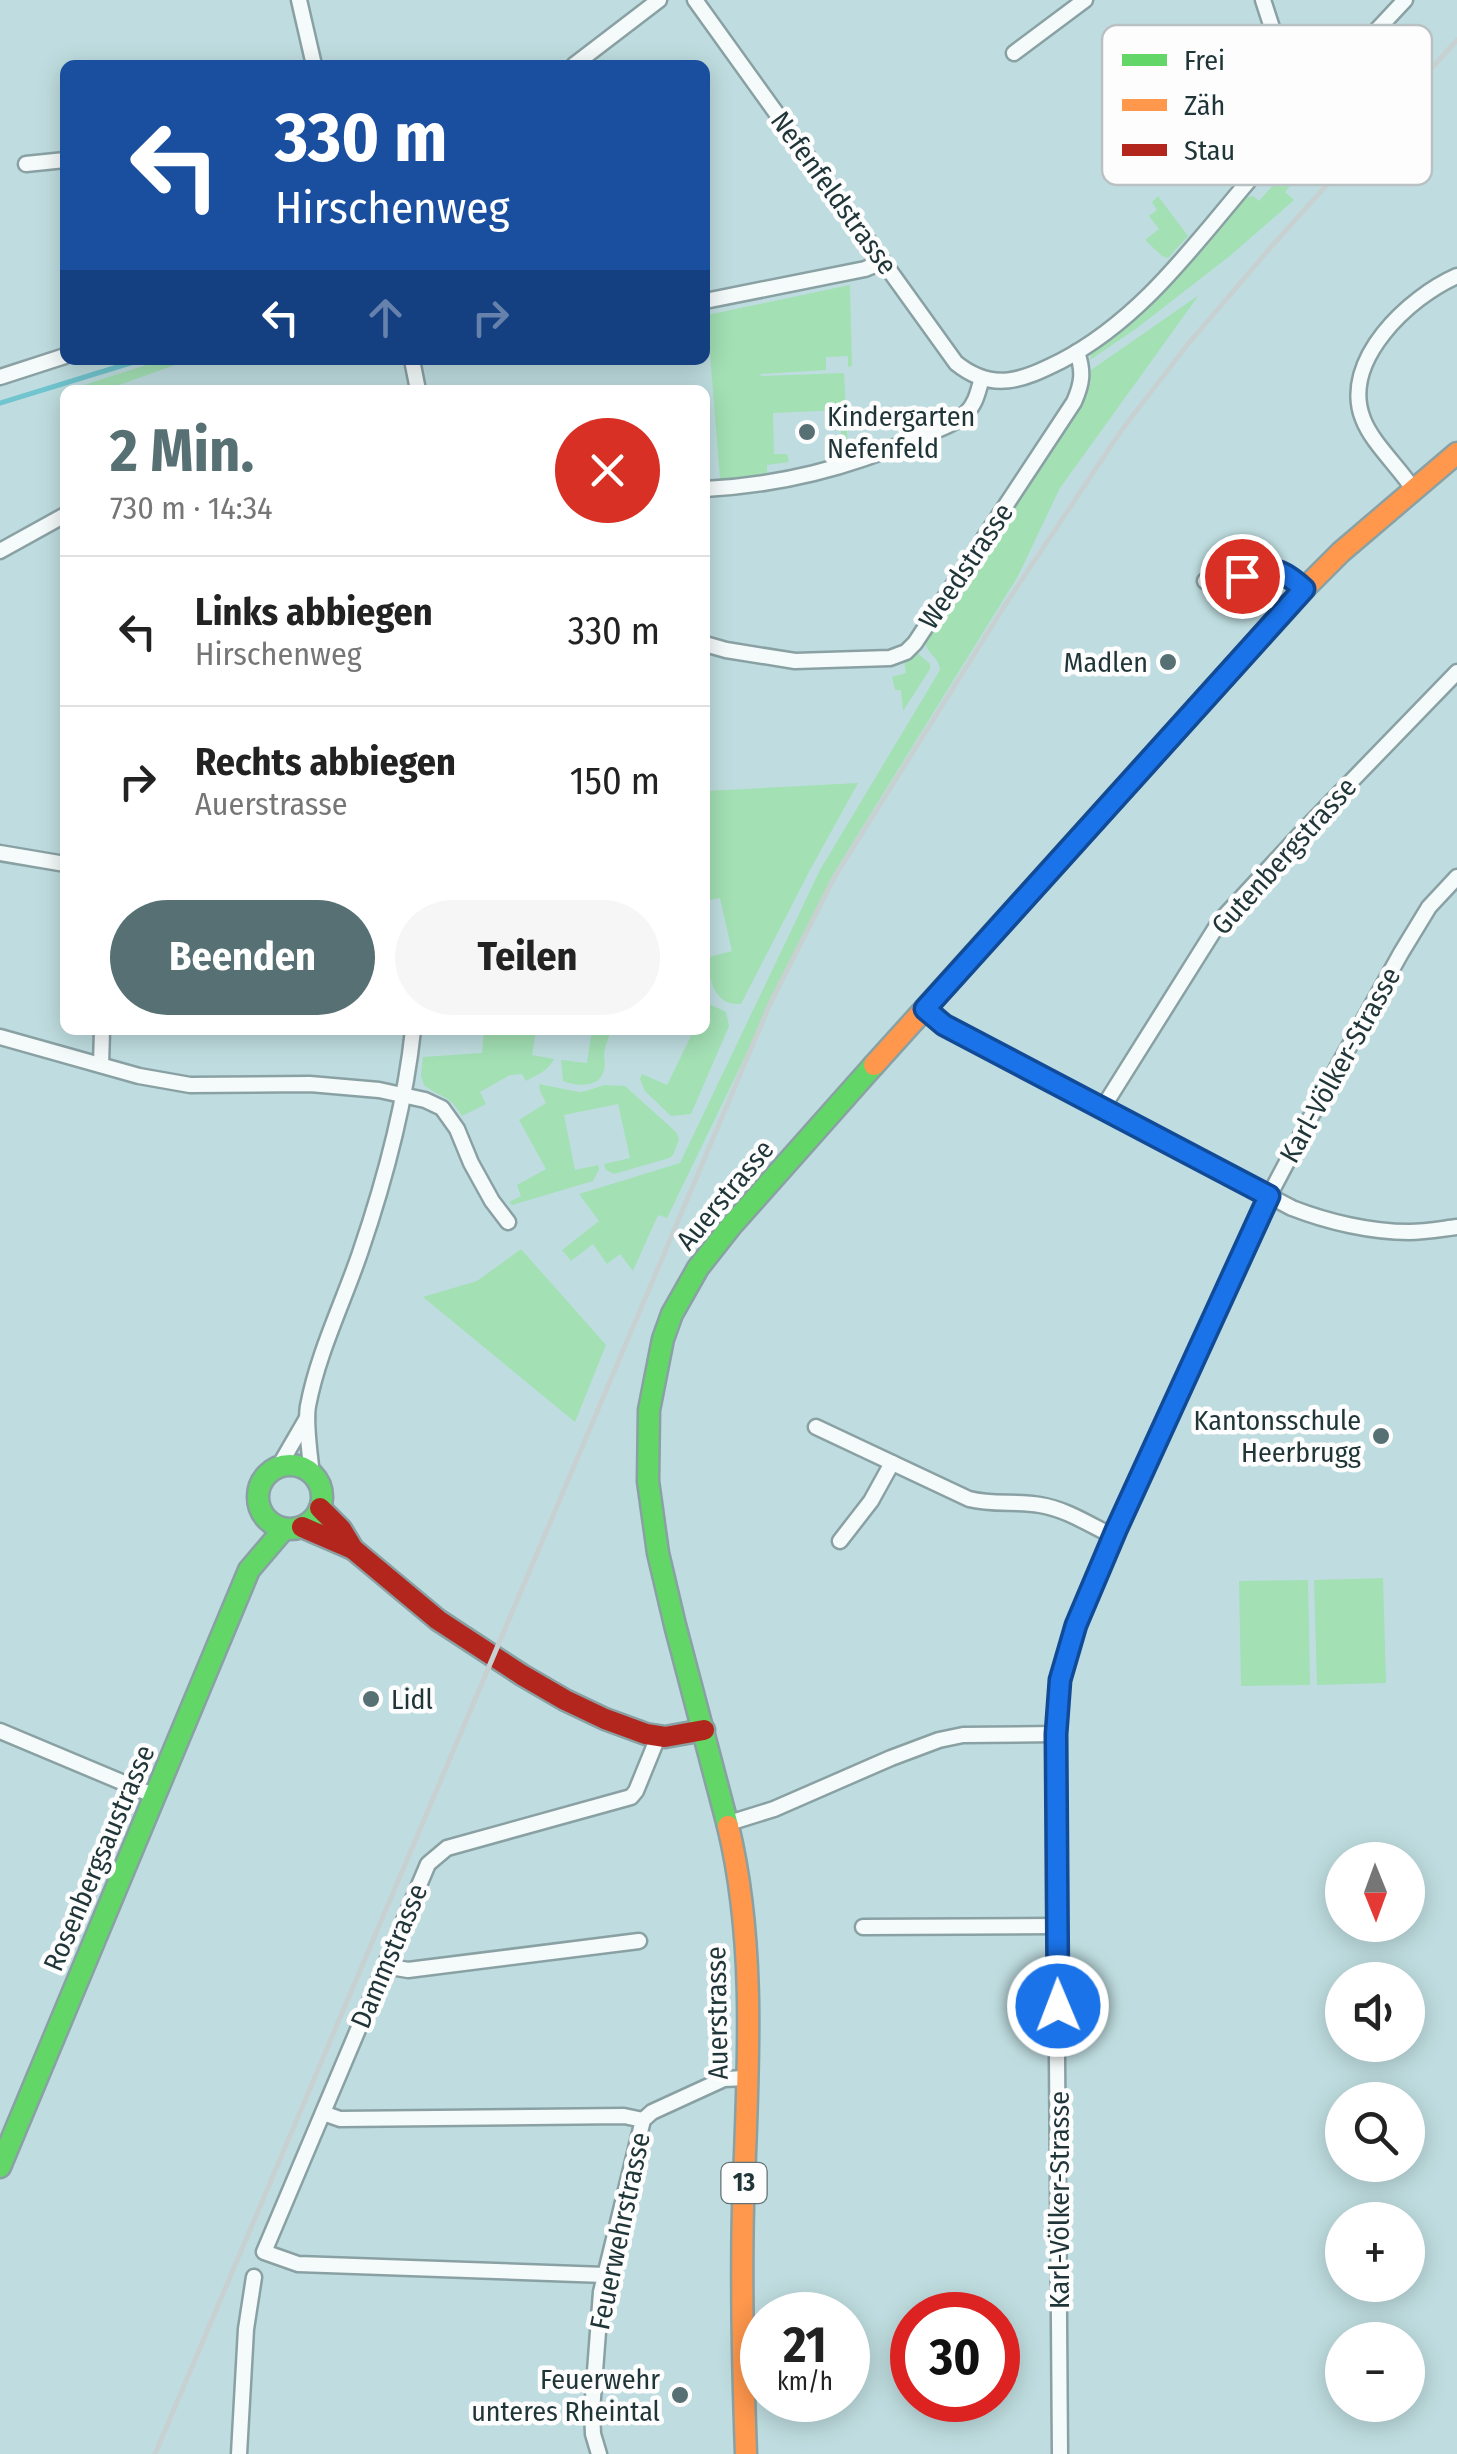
<!DOCTYPE html>
<html lang="de">
<head>
<meta charset="utf-8">
<style>
	:root { --surface:#fff; --page:#f6f6f6; --text:#222; --muted:#767676; --line:#e0e0e0; --accent:#577073 }
	body { margin:0; font-family:"Fira Sans Condensed",sans-serif; background:var(--page); color:var(--text); height:100vh; display:flex; flex-direction:column; font-size:38px; white-space:nowrap }
	* { box-sizing:border-box; margin:0 }
	p { font-size:32px; color:var(--muted) }
	.icon { flex:none; width:55px; height:55px; fill:none; stroke:currentColor; stroke-width:2; stroke-linecap:round; stroke-linejoin:round }
	.map { position:relative; flex:1; overflow:hidden }
	.panel { position:absolute; left:60px; top:385px; width:650px; height:650px; display:flex; flex-direction:column; background:var(--surface); border-radius:15px; box-shadow:0 5px 25px #0003 }
	.panel>* { flex:none }
	.guide { position:absolute; left:60px; top:60px; width:650px; height:305px; border-radius:15px; box-shadow:0 5px 25px #0003; background:#1a4fa0; color:#fff; overflow:hidden }
	.needle { width:65px; rotate:179deg }
	.controls { position:absolute; left:1325px; top:1842px; display:grid; gap:20px }
	.controls a { display:grid; place-items:center; width:100px; height:100px; border-radius:50%; background:var(--surface); box-shadow:0 5px 25px #0003; font-size:50px }
	.speed { position:absolute; left:740px; top:2292px; display:flex; gap:20px; font-size:50px; font-weight:700; text-align:center }
	.speed>* { display:grid; place-content:center; width:130px; height:130px; border-radius:50%; background:var(--surface); box-shadow:0 5px 25px #0003; line-height:1 }
	.speed small { font-size:25px; font-weight:400 }
	.speed .limit { border:15px solid #d22; background:#fff; color:#111 }
	.pin { position:absolute; display:grid; place-items:center; width:85px; height:85px; color:#fff; margin:-42px; border:5px solid #fff; border-radius:50%; box-shadow:0 2px 10px #0007 }
	.me { position:absolute; width:110px; margin:-55px; rotate:359deg; stroke-linejoin:round; filter:drop-shadow(0 0 8px #0008) }
	.turn { display:flex; align-items:center; gap:35px; height:210px; padding:0 50px; font-size:45px }
	.turn .icon { width:130px; height:130px; stroke-width:2.5 }
	.turn b { display:block; font-size:70px; line-height:85px }
	.lanes { display:flex; align-items:center; height:95px; padding:0 50px; background:#0003; justify-content:center; gap:50px; direction:ltr }
	.lanes .off { opacity:.35 }
	.round { display:grid; place-items:center; flex:none; width:105px; height:105px; border-radius:52px; background:var(--page) }
	.overview { display:flex; align-items:center; justify-content:space-between; height:170px; padding:0 50px }
	h1 { font-size:60px; font-weight:700; line-height:75px; color:var(--accent) }
	.action { display:flex; gap:20px; margin-top:auto; padding:20px 50px }
	.action a { flex:1; height:115px; border-radius:60px; background:var(--accent); color:#fff; font-size:40px; font-weight:700; line-height:115px; text-align:center }
	.action a+a { background:var(--page); color:var(--text) }
	ul { padding:0; list-style:none }
	li { display:flex; align-items:center; gap:30px; height:150px; padding:0 50px; border-top:2px solid var(--line) }
	li div { flex:1 }
	li b { display:block; font-size:38px }
	li em { font-style:normal }
	.map>svg:first-child { display:block }
	.green { fill:#a3e0b4 }
	.lines { fill:none; stroke-linecap:round; stroke-linejoin:round }
	.stream { stroke:#70c5ce; stroke-width:5 }
	.street-casing { stroke:#8aa1a4; stroke-width:19 }
	.fast-casing { stroke:#8aa1a4; stroke-width:25 }
	.slow-casing { stroke:#8aa1a4; stroke-width:25 }
	.jam-casing { stroke:#8aa1a4; stroke-width:25 }
	.street { stroke:#f5fafa; stroke-width:14 }
	.fast { stroke:#63d668; stroke-width:20 }
	.slow { stroke:#ff974d; stroke-width:20 }
	.jam { stroke:#b3261e; stroke-width:20 }
	.rail { stroke:#c8d1d2; stroke-width:5 }
	.route-casing { stroke:#114b97; stroke-width:25 }
	.route { stroke:#1a73e8; stroke-width:18 }
	.poi-dot { fill:#577073; stroke:#fdfdfd; stroke-width:4 }
	.labels { text-anchor:middle; dominant-baseline:central; stroke-width:9; stroke-linejoin:round; paint-order:stroke }
	.shield { fill:#fdfdfd; stroke:#627173; stroke-width:2.5 }
	.shield-label { font-size:25px; font-weight:bold; fill:#1f3538 }
	.street-label { font-size:28px; fill:#1f3538; stroke:#fdfdfd }
	.poi-label { font-size:28px; fill:#1f3538; stroke:#fdfdfd; text-anchor:end }
	.key { fill:#fdfdfd; stroke:#bac1c2; stroke-width:2.5 }
	.key-label { font-size:28px; fill:#1f3538 }
</style>
</head>
<body>
<div class="map">
<svg width="1457" height="2454" viewBox="0 0 1457 2454">
	<rect width="100%" height="100%" fill="#bfdde0"/>
	<g class="green">
		<path d="M1288,168L1298,176L1285,192L1294,200L1231,255L1137,328L1090,360L1091,354L1094,350L1131,322L1155,300L1244,198L1253,196L1259,201Z"/>
		<path d="M1158,196L1188,236L1168,258L1162,256L1145,240L1159,229L1149,216L1157,210L1152,202Z"/>
		<path d="M850,285L852,366L848,367V356L826,357V370L760,374L761,376L844,373L848,451L842,452L840,410L773,413L774,454H787L789,462L767,465V475L720,479L707,315Z"/>
		<path d="M1199,295L1060,488L1018,576L834,873L667,1218L658,1215L633,1271L620,1254L607,1264L593,1244L571,1261L562,1250L599,1221L579,1194L680,1163L820,870L940,670C939,657 927,654 925,642L1073,417L1085,396L1091,370Z"/>
		<path d="M162,360H189L105,390H68Z"/>
		<path d="M916,652L930,664V669L903,711L901,690H895L892,677L906,673L904,660Z"/>
		<path d="M858,783L810,870L741,1004C714,1006 710,980 706,958L732,951L720,898L705,901V791Z"/>
		<path d="M705,1002L726,1012L729,1026L691,1114L671,1116L645,1091L640,1079L642,1074L667,1085L691,1036L679,1030H705Z"/>
		<path d="M484,1030H536L532,1055L554,1059C549,1070 537,1075 526,1081L522,1074L510,1075L480,1092L486,1104L462,1116C450,1095 441,1098 424,1085L421,1076L423,1057L482,1053Z"/>
		<path d="M592,1030H611C609,1038 605,1045 604,1054C604,1059 606,1065 604,1070C600,1089 576,1086 563,1081L561,1060L587,1063Z"/>
		<path d="M539,1084L579,1092L586,1091L604,1085L625,1086L676,1132L679,1139L673,1155L669,1158L614,1174L606,1170L604,1164L630,1158L618,1104L564,1115L575,1170L598,1165L599,1169L593,1181L512,1205L509,1202L521,1196L517,1185L546,1169L519,1120L546,1103L540,1091Z"/>
		<path d="M521,1249L606,1345L575,1422L423,1297L477,1281Z"/>
		<path d="M1383,1578L1386,1683L1317,1685L1314,1580Z"/>
		<path d="M1308,1580L1310,1685L1241,1686L1239,1581Z"/>
	</g>
	<g class="lines">
		<path class="stream" d="M0,403L140,360"/>
		<defs>
			<g id="street">
				<path d="M299,0L314,65"/>
				<path d="M695,0L956,363C993,393 1023,380 1061,361C1151,314 1206,227 1272,154C1287,137 1304,121 1320,105"/>
				<path d="M1263,0L1277,43L1288,65L1316,86"/>
				<path d="M1014,53L1085,0"/>
				<path d="M574,65L659,0"/>
				<circle cx="1324" cy="94" r="12"/>
				<path d="M1334,87L1376,31L1405,0"/>
				<path d="M26,164L65,160"/>
				<path d="M705,301L865,269L882,262"/>
				<path d="M412,360L418,390"/>
				<path d="M0,377L65,356"/>
				<path d="M705,489C781,485 847,468 917,438C933,431 953,426 966,413C976,404 978,391 982,378"/>
				<path d="M1413,489C1399,467 1372,443 1363,419C1340,361 1409,297 1457,276"/>
				<path d="M0,551L65,515"/>
				<path d="M1205,581L1278,570L1288,574L1304,589"/>
				<path d="M705,644L726,650L795,661L890,658L906,652L915,643L1074,402C1082,384 1084,372 1077,352"/>
				<path d="M0,853L65,864"/>
				<path d="M925,1009L944,1025L1292,1208C1328,1222 1371,1232 1409,1232C1425,1232 1441,1229 1457,1227"/>
				<path d="M0,1037L139,1076L190,1085L310,1084L379,1090L425,1100L442,1108L457,1129L471,1163L492,1201L508,1222"/>
				<path d="M101,1065L102,1030"/>
				<path d="M1102,1109L1220,921L1306,828L1457,672"/>
				<path d="M816,1427L969,1499C992,1505 1016,1501 1040,1505C1066,1509 1090,1525 1113,1536"/>
				<path d="M278,1468L307,1418"/>
				<path d="M312,1474C310,1457 305,1422 308,1406C318,1353 343,1303 360,1253C385,1180 405,1107 413,1030"/>
				<path d="M840,1541L871,1501L892,1463"/>
				<path d="M0,1731L155,1796"/>
				<path d="M729,1823L774,1809L891,1758L939,1740L963,1735L1056,1734"/>
				<path d="M863,1927L1056,1926"/>
				<path d="M385,1966L408,1970L639,1941"/>
				<path d="M323,2113L340,2119L624,2116L643,2120"/>
				<path d="M605,2275L298,2264L264,2252L428,1864L447,1848L631,1797L636,1791L658,1737"/>
				<path d="M239,2454L246,2329L254,2277"/>
				<path d="M599,2454L593,2434L592,2411L601,2292L643,2120L652,2112L724,2079L747,2078"/>
				<path d="M1060,2454L1056,1926V1734L1060,1680L1076,1625L1117,1527L1269,1196L1326,1088L1401,953L1429,907L1457,877"/>
			</g>
			<g id="fast">
				<circle cx="290" cy="1497" r="32"/>
				<path d="M728,1826L675,1625L658,1553L648,1481L649,1410L663,1339L672,1314L698,1268L731,1226L874,1065"/>
				<path d="M0,2167L249,1570L284,1529"/>
			</g>
			<g id="slow">
				<path d="M874,1065L1304,589L1341,552L1457,453"/>
				<path d="M728,1826C758,1950 747,2082 743,2208C741,2290 743,2372 746,2454"/>
			</g>
			<g id="jam">
				<path d="M320,1508L341,1529L353,1549L438,1620L522,1675L565,1700L605,1719L646,1734L665,1737L704,1730"/>
				<path d="M302,1527L353,1549"/>
			</g>
		</defs>
		<use href="#street" class="street-casing"/>
		<use href="#fast" class="fast-casing"/>
		<use href="#slow" class="slow-casing"/>
		<use href="#jam" class="jam-casing"/>
		<use href="#street" class="street"/>
		<use href="#fast" class="fast"/>
		<use href="#slow" class="slow"/>
		<use href="#jam" class="jam"/>
		<path class="rail" d="M155,2454L770,1004L834,878L1005,605L1121,431L1188,344L1271,247L1457,40"/>
	</g>
	<g class="lines">
		<defs>
			<path id="route" d="M1058,2006L1056,1734L1060,1680L1076,1625L1117,1528L1269,1196L944,1025L925,1009L1304,589C1277,565 1276,570 1242,576"/>
		</defs>
		<use href="#route" class="route-casing"/>
		<use href="#route" class="route"/>
	</g>
	<g class="poi-dot">
		<circle cx="807" cy="432" r="10"/>
		<circle cx="1168" cy="662" r="10"/>
		<circle cx="1381" cy="1436" r="10"/>
		<circle cx="371" cy="1699" r="10"/>
		<circle cx="680" cy="2395" r="10"/>
	</g>
	<g class="labels">
		<rect class="shield" x="721.5" y="2163" width="45" height="40" rx="8"/>
		<g class="shield-label">
			<text x="744" y="2183">13</text>
		</g>
		<g class="street-label">
			<text transform="translate(834 193) rotate(54)">Nefenfeldstrasse</text>
			<text transform="translate(966 566) rotate(-56)">Weedstrasse</text>
			<text transform="translate(1284 856) rotate(-48)">Gutenbergstrasse</text>
			<text transform="translate(1340 1065) rotate(-61)">Karl-Völker-Strasse</text>
			<text transform="translate(725 1195) rotate(-50)">Auerstrasse</text>
			<text transform="translate(99 1858) rotate(-67)">Rosenbergsaustrasse</text>
			<text transform="translate(389 1956) rotate(-67)">Dammstrasse</text>
			<text transform="translate(717 2013) rotate(-91)">Auerstrasse</text>
			<text transform="translate(1059 2200) rotate(-90)">Karl-Völker-Strasse</text>
			<text transform="translate(620 2231) rotate(-78)">Feuerwehrstrasse</text>
		</g>
		<g class="poi-label">
			<text x="827" y="416" text-anchor="start">Kindergarten<tspan x="827" dy="32">Nefenfeld</tspan></text>
			<text x="1148" y="662">Madlen</text>
			<text x="1361" y="1420">Kantonsschule<tspan x="1361" dy="32">Heerbrugg</tspan></text>
			<text x="391" y="1699" text-anchor="start">Lidl</text>
			<text x="660" y="2379">Feuerwehr<tspan x="660" dy="32">unteres Rheintal</tspan></text>
		</g>
	</g>
	<rect x="1102" y="25" width="330" height="160" rx="15" class="key"/>
	<rect x="1122" y="54" width="45" height="12" fill="#63d668"/>
	<rect x="1122" y="99" width="45" height="12" fill="#ff974d"/>
	<rect x="1122" y="144" width="45" height="12" fill="#b3261e"/>
	<g class="key-label">
		<text x="1184" y="70">Frei</text>
		<text x="1184" y="115">Zäh</text>
		<text x="1184" y="160">Stau</text>
	</g>
</svg>
<div class="controls">
<a><svg class="needle" viewBox="-14 -14 28 28"><path d="M0-13l5 13h-10z" fill="#e53935"/><path d="M0 13l5-13h-10z" fill="#767676"/></svg></a>
<a><svg class="icon" aria-label="sound" viewBox="0 0 24 24"><path d="M4 9h4l5-4v14l-5-4H4zM17 9q2 3 0 6"/></svg></a>
<a><svg class="icon" aria-label="search" viewBox="0 0 24 24"><circle cx="10" cy="10" r="6"/><path d="M15 15l6 6"/></svg></a>
<a>+</a>
<a>−</a>
</div>
<div class="speed"><div>21<small>km/h</small></div><div class="limit">30</div></div>
<div class="pin" style="left:1242px;top:576px;background:#d93025"><svg class="icon" aria-label="arrive" viewBox="0 0 24 24"><path d="M6 21V4h12l-3 4 3 4H6"/></svg></div>
<svg class="me" style="left:1058px;top:2006px" viewBox="-20 -20 40 40"><circle r="17" fill="#1a73e8" stroke="#fff" stroke-width="3"/><path d="M0-11L8 9 0 5-8 9z" fill="#fff"/></svg>
<div class="guide">
<div class="turn"><svg class="icon" aria-label="left" viewBox="0 0 24 24"><path d="M17 20v-9H6M10 6l-5 5 5 5"/></svg><div><b>330 m</b>Hirschenweg</div></div>
<div class="lanes"><svg class="icon" aria-label="left" viewBox="0 0 24 24"><path d="M17 20v-9H6M10 6l-5 5 5 5"/></svg><svg class="icon off" aria-label="ahead" viewBox="0 0 24 24"><path d="M12 20V5M6 11l6-6 6 6"/></svg><svg class="icon off" aria-label="right" viewBox="0 0 24 24"><path d="M7 20v-9h11M14 6l5 5-5 5"/></svg></div>
</div>
<section class="panel">
<div class="overview"><div><h1>2 Min.</h1><p>730 m · 14:34</p></div><a class="round" style="background:#d93025;color:#fff"><svg class="icon" aria-label="close" viewBox="0 0 24 24"><path d="M6 6l12 12M18 6L6 18"/></svg></a></div>
<ul>
<li><svg class="icon" aria-label="left" viewBox="0 0 24 24"><path d="M17 20v-9H6M10 6l-5 5 5 5"/></svg><div><b>Links abbiegen</b><p>Hirschenweg</p></div><em>330 m</em></li>
<li><svg class="icon" aria-label="right" viewBox="0 0 24 24"><path d="M7 20v-9h11M14 6l5 5-5 5"/></svg><div><b>Rechts abbiegen</b><p>Auerstrasse</p></div><em>150 m</em></li>
</ul>
<div class="action"><a>Beenden</a><a>Teilen</a></div>
</section>
</div>
</body>
</html>
